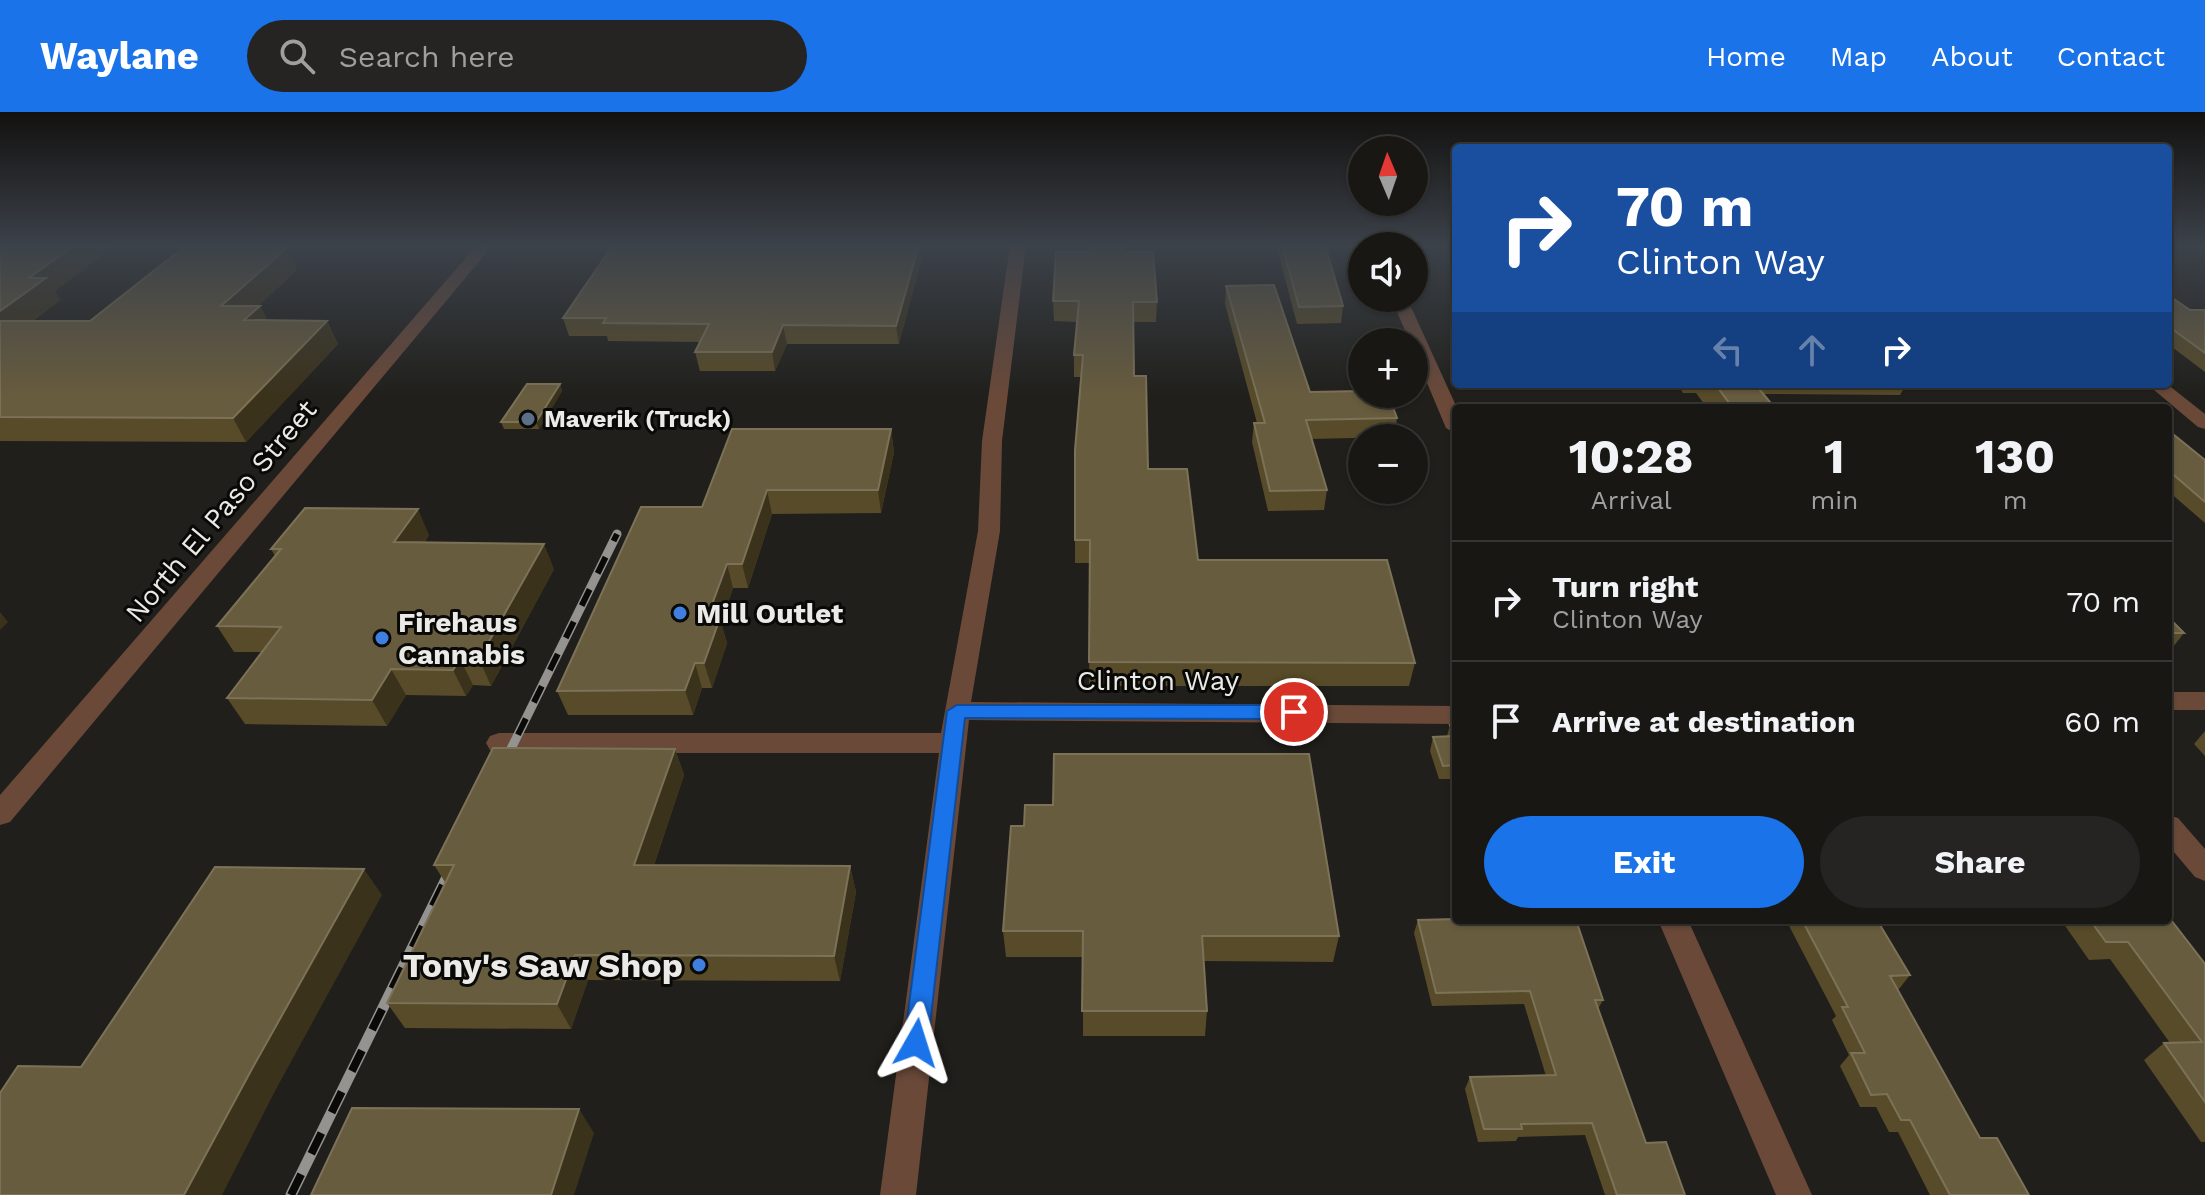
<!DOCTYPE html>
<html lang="en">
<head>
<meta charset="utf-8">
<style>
	:root { --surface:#181714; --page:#252422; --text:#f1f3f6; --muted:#9f9fa0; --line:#363634; --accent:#1a73e8 }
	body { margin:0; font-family:"Work Sans",sans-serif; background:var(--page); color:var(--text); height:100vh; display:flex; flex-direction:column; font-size:30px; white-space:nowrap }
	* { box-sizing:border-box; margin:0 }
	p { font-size:26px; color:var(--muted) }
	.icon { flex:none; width:44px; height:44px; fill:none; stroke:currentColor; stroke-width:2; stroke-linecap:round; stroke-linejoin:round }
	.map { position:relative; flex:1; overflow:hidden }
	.details { position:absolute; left:1452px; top:292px; width:720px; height:520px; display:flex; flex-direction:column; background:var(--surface); border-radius:8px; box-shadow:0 2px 6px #0004,0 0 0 2px var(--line) }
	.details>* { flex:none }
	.guide { position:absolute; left:1452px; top:32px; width:720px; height:244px; border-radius:8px; box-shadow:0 2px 6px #0004,0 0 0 2px var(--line); background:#1a4fa0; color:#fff; overflow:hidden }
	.needle { width:52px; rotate:358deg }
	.controls { position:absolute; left:1348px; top:24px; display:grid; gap:16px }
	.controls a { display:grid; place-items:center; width:80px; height:80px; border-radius:50%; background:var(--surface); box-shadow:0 2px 6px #0004,0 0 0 2px var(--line); font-size:40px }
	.pin { position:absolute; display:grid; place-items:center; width:68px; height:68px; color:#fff; margin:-34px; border:4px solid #fff; border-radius:50%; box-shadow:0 2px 8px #0007 }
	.me { position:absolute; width:88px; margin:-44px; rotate:6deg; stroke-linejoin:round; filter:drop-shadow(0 0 6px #0008) }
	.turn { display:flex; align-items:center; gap:28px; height:168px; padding:0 32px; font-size:36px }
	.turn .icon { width:104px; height:104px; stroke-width:2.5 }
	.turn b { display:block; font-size:56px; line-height:68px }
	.lanes { display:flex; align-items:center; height:76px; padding:0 32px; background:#0003; justify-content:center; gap:40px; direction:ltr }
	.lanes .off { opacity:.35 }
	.eta { display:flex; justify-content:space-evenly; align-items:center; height:136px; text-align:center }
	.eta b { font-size:48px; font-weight:700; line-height:56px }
	.primary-button { display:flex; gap:16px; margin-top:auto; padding:16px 32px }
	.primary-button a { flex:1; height:92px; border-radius:48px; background:var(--accent); color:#fff; font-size:32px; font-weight:700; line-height:92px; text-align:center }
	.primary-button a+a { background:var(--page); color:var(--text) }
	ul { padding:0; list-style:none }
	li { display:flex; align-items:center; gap:24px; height:120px; padding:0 32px; border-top:2px solid var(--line) }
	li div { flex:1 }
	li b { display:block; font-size:30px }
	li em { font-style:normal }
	header { display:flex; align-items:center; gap:48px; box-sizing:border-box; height:112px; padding:0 40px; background:var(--accent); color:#fff }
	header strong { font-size:38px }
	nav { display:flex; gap:44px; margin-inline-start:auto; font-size:28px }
	.search { width:560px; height:72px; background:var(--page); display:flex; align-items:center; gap:20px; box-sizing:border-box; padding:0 28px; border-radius:44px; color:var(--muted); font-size:30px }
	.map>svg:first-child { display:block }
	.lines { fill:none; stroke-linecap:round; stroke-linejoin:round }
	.street { fill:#6a4939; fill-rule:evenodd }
	.rail-far1-casing { stroke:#949390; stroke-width:9 }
	.rail-casing { stroke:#949390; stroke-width:11 }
	.rail-far1 { stroke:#090907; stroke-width:6; stroke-dasharray:18; stroke-linecap:butt }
	.rail { stroke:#090907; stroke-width:8; stroke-dasharray:23; stroke-linecap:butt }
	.wall { fill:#584b29 }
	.shaded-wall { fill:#3b321b }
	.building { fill:#685c3e; stroke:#7c7258; stroke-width:2 }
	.route { fill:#1a73e8; stroke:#114b97; stroke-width:2 }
	.service-dot { fill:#5c6f8a; stroke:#090907; stroke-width:3 }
	.shop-dot { fill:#3f7fe0; stroke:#090907; stroke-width:3 }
	.labels { text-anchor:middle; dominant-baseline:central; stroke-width:6; stroke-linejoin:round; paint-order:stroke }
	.far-poi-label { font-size:24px; font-weight:bold; fill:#ebeae7; stroke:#090907; text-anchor:start }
	.street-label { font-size:28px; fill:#ebeae7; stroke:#090907 }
	.poi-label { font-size:28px; font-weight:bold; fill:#ebeae7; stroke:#090907; text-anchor:start }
	.near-poi-label { font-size:34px; font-weight:bold; fill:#ebeae7; stroke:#090907; text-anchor:end }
</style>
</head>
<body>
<header>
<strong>Waylane</strong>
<div class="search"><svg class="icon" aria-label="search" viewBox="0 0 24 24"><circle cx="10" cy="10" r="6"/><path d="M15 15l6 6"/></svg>Search here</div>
<nav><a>Home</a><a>Map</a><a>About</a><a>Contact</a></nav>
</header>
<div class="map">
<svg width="2205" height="1083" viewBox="0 0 2205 1083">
	<rect width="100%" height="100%" fill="#201f1b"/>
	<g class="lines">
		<g class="street">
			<path d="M477,133H493L10,710L0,713V683Z"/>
			<path d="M1010,133H1026L1002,329L1000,419L971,590L1456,594V612L969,608L916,1083H880L939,641H499L490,638L486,631L490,624L499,621H941L978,419L982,329Z"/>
			<rect x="1368" y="133" width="16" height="1"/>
			<path d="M1391,186H1407L1457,296L1456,322L1446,316L1414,240V230H1410Z"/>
			<path d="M2147,272H2167L2205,302V317L2198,315Z"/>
			<rect x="2168" y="580" width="37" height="18"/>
			<path d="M2168,703L2178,706L2205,737V769L2195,765L2168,733Z"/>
			<path d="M1658,808H1688L1812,1083H1776Z"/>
		</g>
		<defs>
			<path id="rail-far1" d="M502,655L617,422"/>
			<path id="rail" d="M291,1083L454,751"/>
		</defs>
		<use href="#rail-far1" class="rail-far1-casing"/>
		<use href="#rail" class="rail-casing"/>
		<use href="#rail-far1" class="rail-far1"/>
		<use href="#rail" class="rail"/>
	</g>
	<g class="wall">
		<path d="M0,133L55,179L60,188L33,209H90L287,136L297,158L258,194H260L267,208L327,209L338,232L246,330L0,329Z"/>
		<path d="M613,133H920L921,148L899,232H787L775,259H700L695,240L700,230L608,229L607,224H569L563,206Z"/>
		<path d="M1277,133H1325L1343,194L1341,211L1297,212L1277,136Z"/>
		<path d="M1124,140L1157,190L1156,210H1133L1134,264L1148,357L1198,448L1415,551L1409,574H1089L1090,451H1075V338L1081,265H1074V243L1077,210L1054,209L1053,189Z"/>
		<path d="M1226,174L1310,280L1397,306L1394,325L1311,327L1327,378L1324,398L1268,399L1252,330L1254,311H1257L1225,192Z"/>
		<path d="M2168,183L2190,198H2205V260L2168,232Z"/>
		<path d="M560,272L562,279L539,317H504L501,310Z"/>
		<path d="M1534,272H2027L2023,278H1903L1900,283L1763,282L1775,296H1707L1696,281H1683L1680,276L1535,275Z"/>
		<path d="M891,317L894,340L881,401L772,402L748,476H733L721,511L727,531L712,576H702L693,603H568L557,579L702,395Z"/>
		<path d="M2168,318L2205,348V411L2168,379Z"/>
		<path d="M429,423L424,431L554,457L491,574L473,573L466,584L406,583L387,614L245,612L227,586L262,540H234L217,514L275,444L271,437Z"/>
		<path d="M2168,505L2184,521L2173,535H2168Z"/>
		<path d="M1450,613H1456V668V667H1439L1430,639L1433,625L1447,624Z"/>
		<path d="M2205,619V644L2194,632Z"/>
		<path d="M675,637L684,663L654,753L850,754L856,780L840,869L588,868L571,917L405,916L387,891L445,770L434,753Z"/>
		<path d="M1011,714L1339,824L1333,850L1204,849L1207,899L1205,924H1083V845H1006L1003,819Z"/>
		<path d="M1418,808L1603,888L1598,897L1646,1031L1685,1083H1605L1585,1023L1518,1025L1516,1029L1478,1030L1465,977L1470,965L1546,964L1524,892L1432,894L1414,821Z"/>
		<path d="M1786,808H1877L1910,863L1899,877H1897L1980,1026L2029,1083H1930L1898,1020H1889L1876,995H1860L1840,954L1849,943L1832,908L1836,904Z"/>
		<path d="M2061,808H2168L2205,852V1030H2201L2144,948L2164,931H2170L2110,847L2089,848Z"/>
	</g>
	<g class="shaded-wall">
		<path d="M75,133H117L55,179L60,188L2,232L0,228V199L29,166Z"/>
		<path d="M919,133H920L921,148L899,232L896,214Z"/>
		<path d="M287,136L297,158L233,217L221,194Z"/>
		<path d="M260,194L271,217L244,208Z"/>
		<path d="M327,209L338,232L246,330L233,306Z"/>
		<path d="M783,213L787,232L775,259L772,240Z"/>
		<path d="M560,272L562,279L539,317L536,310Z"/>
		<path d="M891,317L894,340L881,401L878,378Z"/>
		<path d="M767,378L772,402L748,476L742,452Z"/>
		<path d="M418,397L429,423L407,456L394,430Z"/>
		<path d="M544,432L554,457L491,574L479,547Z"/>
		<path d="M727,452L733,476L721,511L727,531L712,576L704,551L707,506Z"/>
		<path d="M0,500L8,510L0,518Z"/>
		<path d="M460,547L473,573L466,584L453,558Z"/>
		<path d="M695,551L702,576L693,603L685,578Z"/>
		<path d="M391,557L406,583L387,614L372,588Z"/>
		<path d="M675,637L684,663L645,779L634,753Z"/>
		<path d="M850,754L856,780L840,869L834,844Z"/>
		<path d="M364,757L382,783L275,979L222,1083H184L253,955Z"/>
		<path d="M575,843L588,868L571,917L557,892Z"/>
		<path d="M579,997L594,1021L574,1083H551Z"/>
	</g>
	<g class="building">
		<path d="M0,133H75L29,166H46L0,199Z"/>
		<path d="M206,133L287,136L221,194H260L244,208L327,209L233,306L0,305V209H90L184,135Z"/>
		<path d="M613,133H919L896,214L783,213L772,240H695L709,212L603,211L606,206H563Z"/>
		<path d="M1089,133H1124V140H1153L1157,190H1133L1134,264H1146L1148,357H1187L1198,448H1387L1415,551L1089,550L1090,428H1075V338L1083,243H1074L1079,189H1053L1056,140H1089Z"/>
		<path d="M1282,133H1325L1343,194L1299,195Z"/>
		<path d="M1274,173L1310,280L1362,279V282H1388L1397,306L1306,308L1327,378L1270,379L1254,311H1265L1226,174Z"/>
		<path d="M2168,183L2190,198H2205V241L2168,214Z"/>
		<path d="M527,272H560L536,310H501Z"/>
		<path d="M1715,272H1755L1775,296H1733Z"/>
		<path d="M732,317H891L878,378H767L742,452H727L707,506H720L704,551H695L685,578L557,579L641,395H702Z"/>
		<path d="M2168,318L2205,348V390L2168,358Z"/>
		<path d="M305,396L418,397L394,430L544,432L479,547H460L453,558L391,557L372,588L227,586L281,515L217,514L281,437H271Z"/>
		<path d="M2168,505L2184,521H2168Z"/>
		<path d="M1450,613H1456V653L1443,654L1433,625L1454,624Z"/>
		<path d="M493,636L675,637L634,753L850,754L834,844L575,843L557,892L387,891L454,753H434Z"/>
		<path d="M1054,642H1309L1339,824H1202L1207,899H1082L1083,819H1003L1011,714H1024L1025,693H1053Z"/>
		<path d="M215,755L364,757L253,955L184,1083H0V981L18,954L81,955Z"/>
		<path d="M2168,804L2205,852V990L2164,931L2202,930L2128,830H2106L2090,808H2168Z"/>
		<path d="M1456,807L1576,808L1603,888H1595L1646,1031L1666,1030L1685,1083H1617L1592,1011L1521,1012L1522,1017H1484L1470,965L1556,963L1530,879L1436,881L1418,808Z"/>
		<path d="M1802,808H1877L1910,863L1890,864L1980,1026H1997L2029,1083H1950L1910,1008H1901L1887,982L1871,983L1851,941H1865L1842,895H1848Z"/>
		<path d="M352,996L579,997L551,1083H311Z"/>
	</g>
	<linearGradient id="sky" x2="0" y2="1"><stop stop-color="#12110f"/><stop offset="0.47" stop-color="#3c424a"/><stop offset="1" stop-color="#3c424a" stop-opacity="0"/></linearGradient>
	<rect width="2205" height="285" fill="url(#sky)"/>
	<path class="route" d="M957,593H1294L1303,600L1294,607L965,606L928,931L924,939L916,942L907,939L904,931L947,599Z"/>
	<circle class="service-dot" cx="528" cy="307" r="8"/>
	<g class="shop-dot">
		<circle cx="680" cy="501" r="8"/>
		<circle cx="382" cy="526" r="8"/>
		<circle cx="699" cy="853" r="8"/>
	</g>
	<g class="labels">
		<g class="far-poi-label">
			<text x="544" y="307">Maverik (Truck)</text>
		</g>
		<g class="street-label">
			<text transform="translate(221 399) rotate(-50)">North El Paso Street</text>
			<text x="1158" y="568">Clinton Way</text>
		</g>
		<g class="poi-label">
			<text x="696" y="501">Mill Outlet</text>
			<text x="398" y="510">Firehaus<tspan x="398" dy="32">Cannabis</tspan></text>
		</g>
		<g class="near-poi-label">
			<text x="683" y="853">Tony's Saw Shop</text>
		</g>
	</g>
</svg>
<div class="controls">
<a><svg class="needle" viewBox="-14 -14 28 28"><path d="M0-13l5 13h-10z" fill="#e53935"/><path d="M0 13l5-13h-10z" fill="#9f9fa0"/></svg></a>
<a><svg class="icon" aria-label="sound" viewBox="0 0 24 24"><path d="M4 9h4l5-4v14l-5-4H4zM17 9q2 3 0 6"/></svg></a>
<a>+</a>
<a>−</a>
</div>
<div class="pin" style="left:1294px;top:600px;background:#d93025"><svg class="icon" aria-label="arrive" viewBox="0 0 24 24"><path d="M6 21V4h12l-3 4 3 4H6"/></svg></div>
<svg class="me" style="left:916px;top:931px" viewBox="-20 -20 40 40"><path d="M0-17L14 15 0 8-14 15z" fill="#1a73e8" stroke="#fff" stroke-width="4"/></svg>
<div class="guide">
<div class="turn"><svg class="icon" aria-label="right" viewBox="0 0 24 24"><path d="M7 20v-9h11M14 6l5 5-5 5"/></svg><div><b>70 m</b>Clinton Way</div></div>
<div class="lanes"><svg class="icon off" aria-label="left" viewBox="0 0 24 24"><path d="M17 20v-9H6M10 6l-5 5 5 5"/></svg><svg class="icon off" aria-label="ahead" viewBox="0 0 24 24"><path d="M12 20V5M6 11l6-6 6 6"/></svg><svg class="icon" aria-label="right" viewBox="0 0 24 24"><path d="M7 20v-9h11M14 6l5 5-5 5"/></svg></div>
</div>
<section class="details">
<div class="eta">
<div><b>10:28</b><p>Arrival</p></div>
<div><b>1</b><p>min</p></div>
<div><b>130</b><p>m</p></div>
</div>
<ul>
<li><svg class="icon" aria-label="right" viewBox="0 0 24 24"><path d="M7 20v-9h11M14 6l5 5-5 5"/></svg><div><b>Turn right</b><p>Clinton Way</p></div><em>70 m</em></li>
<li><svg class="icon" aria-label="arrive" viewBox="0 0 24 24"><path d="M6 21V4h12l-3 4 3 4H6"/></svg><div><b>Arrive at destination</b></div><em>60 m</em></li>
</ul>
<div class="primary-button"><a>Exit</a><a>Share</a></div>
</section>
</div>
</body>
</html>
